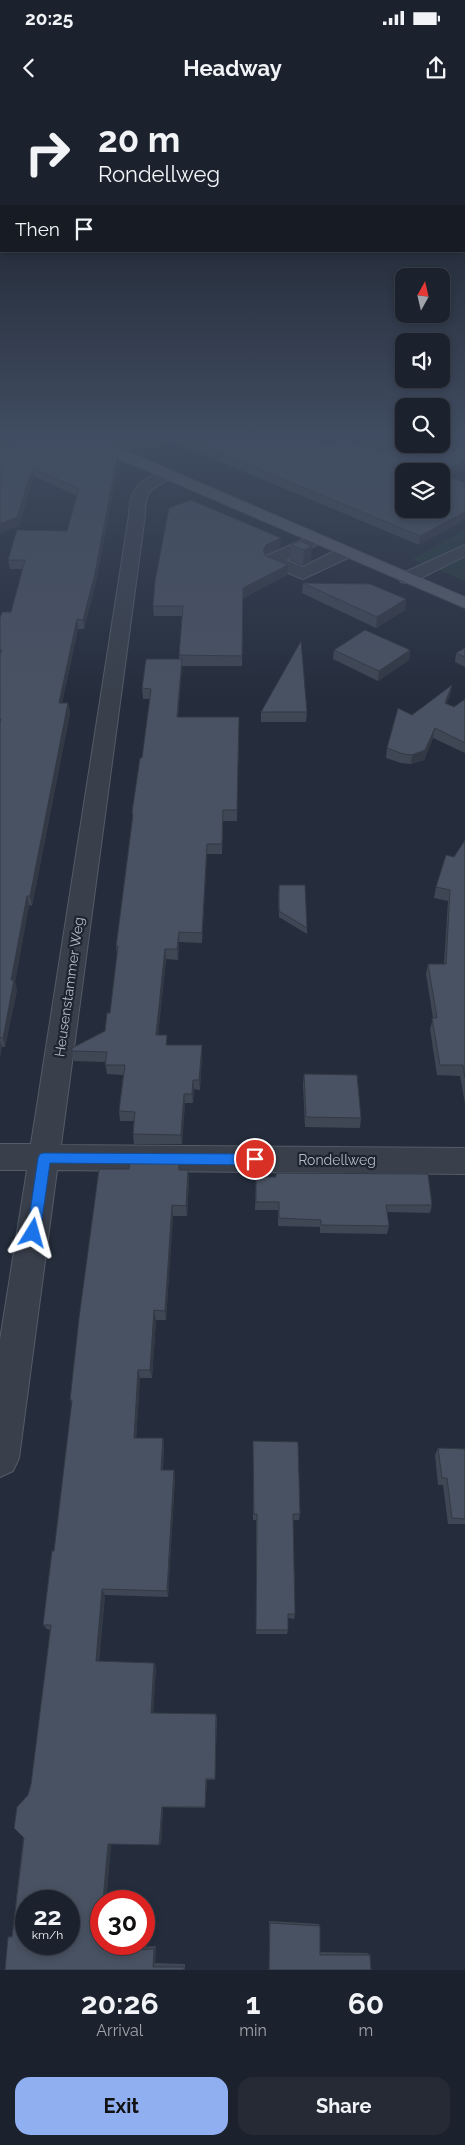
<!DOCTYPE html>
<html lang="en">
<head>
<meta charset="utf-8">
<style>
	:root { --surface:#1c222d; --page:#252a35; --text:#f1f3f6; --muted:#a0a4aa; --line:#3a3f49; --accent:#90aff1 }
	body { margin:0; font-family:Raleway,sans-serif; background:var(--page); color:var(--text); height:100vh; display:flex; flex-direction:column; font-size:19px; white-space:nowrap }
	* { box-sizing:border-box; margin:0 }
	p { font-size:16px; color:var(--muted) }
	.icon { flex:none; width:28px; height:28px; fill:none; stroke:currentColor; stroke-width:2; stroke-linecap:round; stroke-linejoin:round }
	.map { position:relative; height:1870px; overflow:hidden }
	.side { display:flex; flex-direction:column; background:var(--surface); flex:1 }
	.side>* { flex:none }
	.banner { position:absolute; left:0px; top:0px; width:465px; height:152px; box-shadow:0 2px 8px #0003,0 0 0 1px var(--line); background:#1c222d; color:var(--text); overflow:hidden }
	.needle { width:32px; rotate:8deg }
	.tools { position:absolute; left:395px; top:168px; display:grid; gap:10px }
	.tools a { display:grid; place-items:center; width:55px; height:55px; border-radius:10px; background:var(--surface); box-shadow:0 2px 8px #0003,0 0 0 1px var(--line); font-size:25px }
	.speed { position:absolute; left:15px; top:1790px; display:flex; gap:10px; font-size:25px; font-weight:700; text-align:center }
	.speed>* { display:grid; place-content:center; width:65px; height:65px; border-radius:50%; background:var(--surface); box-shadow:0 2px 8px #0003,0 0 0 1px var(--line); line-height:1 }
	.speed small { font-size:12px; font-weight:400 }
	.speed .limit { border:8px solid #d22; background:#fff; color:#111 }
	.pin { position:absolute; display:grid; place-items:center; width:42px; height:42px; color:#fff; margin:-21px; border:2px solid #fff; border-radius:50%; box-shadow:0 1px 5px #0007 }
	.me { position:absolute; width:55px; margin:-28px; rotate:8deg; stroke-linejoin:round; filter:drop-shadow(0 0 4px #0008) }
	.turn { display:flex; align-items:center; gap:18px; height:105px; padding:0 15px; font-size:22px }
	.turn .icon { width:65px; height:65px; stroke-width:2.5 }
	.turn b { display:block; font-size:35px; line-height:42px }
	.then { display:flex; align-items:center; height:48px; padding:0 15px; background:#0003; gap:10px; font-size:19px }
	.eta { display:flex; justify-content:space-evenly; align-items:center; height:85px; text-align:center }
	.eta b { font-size:30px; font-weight:700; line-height:35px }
	.primary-button { display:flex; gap:10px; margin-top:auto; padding:10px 15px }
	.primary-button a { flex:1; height:58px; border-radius:15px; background:var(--accent); color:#111; font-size:20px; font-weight:700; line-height:58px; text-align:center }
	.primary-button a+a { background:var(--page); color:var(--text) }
	.status { display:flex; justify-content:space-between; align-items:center; height:35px; padding:0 25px; background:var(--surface); direction:ltr }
	.status svg { height:14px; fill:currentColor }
	header { display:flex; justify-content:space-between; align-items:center; height:65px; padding:0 15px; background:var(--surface); font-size:22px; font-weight:700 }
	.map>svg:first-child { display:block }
	.green { fill:#27393d }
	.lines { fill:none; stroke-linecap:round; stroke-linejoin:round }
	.minor-casing { stroke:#545b67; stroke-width:2 }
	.major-casing { stroke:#424955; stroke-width:2 }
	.minor { fill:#39404c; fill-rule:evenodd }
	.major { fill:#575e6c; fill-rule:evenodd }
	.wall { fill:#3f4754 }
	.shaded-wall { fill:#333945 }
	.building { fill:#495262; stroke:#333945; fill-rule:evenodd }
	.route { fill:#1a73e8; stroke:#114b97 }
	.labels { text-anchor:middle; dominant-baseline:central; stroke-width:4.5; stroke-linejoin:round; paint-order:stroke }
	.street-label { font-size:14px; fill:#b5bbc7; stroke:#1e2531 }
</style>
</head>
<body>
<div class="status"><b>20:25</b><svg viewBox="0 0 49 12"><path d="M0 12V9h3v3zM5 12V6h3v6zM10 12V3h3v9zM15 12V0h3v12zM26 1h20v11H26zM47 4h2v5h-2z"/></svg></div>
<header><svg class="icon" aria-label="back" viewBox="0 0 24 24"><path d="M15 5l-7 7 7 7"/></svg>Headway<svg class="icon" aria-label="share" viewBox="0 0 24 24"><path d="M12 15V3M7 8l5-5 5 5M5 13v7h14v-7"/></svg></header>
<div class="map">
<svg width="465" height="1870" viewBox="0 0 465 1870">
	<rect width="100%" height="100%" fill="#252d3c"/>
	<path class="green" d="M465,430V481L412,459Z"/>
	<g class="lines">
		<defs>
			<g id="minor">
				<path d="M360,338C383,338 416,341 430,361L428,364H418L401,353L362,341Z"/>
				<path d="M166,371L171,372L173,375L171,378C151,389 145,390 145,415L61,1045L465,1048V1074L57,1070L19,1358L13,1371L0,1377V1240L27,1070H0V1044H31L129,415C129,389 141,377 166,371Z"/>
				<path d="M316,434L322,436L324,439L322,442L286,460L303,467L340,448H352L354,452L352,456L303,479L266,464L264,460L266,456Z"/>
				<path d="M465,445V456L413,482L407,483L401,482L398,478L401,474Z"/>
			</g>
			<path id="major" d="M76,338H96L465,497V508L78,341Z"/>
		</defs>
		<use href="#minor" class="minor-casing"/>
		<use href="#major" class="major-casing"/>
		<use href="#minor" class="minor"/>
		<use href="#major" class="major"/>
	</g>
	<g class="wall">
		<path d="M102,338H310L329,345L380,351L419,357H428L420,350L421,344H441L465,369L449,377L419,445L171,341L151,349L146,347L134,352Z"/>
		<path d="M0,346L119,361L96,482L84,529H78L62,603H68L70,613L32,806L29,805L15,882L17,890L5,947H2L0,957V518L11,512L23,469H10L8,460L67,431L77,396L34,376L19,426L0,433Z"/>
		<path d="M300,441L311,461L303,465L291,460V445Z"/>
		<path d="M280,448L265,455L266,456L288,465L287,475L243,498L242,566H182L178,617H239L237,721H223L222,754H207L202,843L179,842L178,860L166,859L158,935L167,945H202V955L200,990L194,989L193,1003H185L182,1044H134L133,1034L134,1021H120L119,1011L123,975L107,974L105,962L74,961L72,951L105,931L110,913L117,857L116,847L132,720V712L142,658L150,599H143L142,588L179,559L182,516H154L153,506L155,481Z"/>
		<path d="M303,483L405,510L376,528L302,493Z"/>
		<path d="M465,548V567L455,562L456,553Z"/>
		<path d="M334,550H410L409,560L378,581L333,559Z"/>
		<path d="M452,585L450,595L446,604L454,607L465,599V653L433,638L424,660L411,664L401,663L386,658L387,648L412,615Z"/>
		<path d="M261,612H307L306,622H261Z"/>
		<path d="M465,740V1004L460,976L437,975L430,929L433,918L426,874L428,864H444L448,801L434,798L436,787L454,757Z"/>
		<path d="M278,791L307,828V834L279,817Z"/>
		<path d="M304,974L361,1018L360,1028L305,1027L303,984Z"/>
		<path d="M180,1070H188L189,1081L187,1116H173L166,1220H156L152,1278H140L136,1338H163L164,1346L163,1370H174L175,1377L168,1497L105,1495L99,1561L156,1567L153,1613L217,1617L215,1680H207L205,1708L163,1707L161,1744H111L106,1801H101V1844L137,1847L156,1846L155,1863L185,1864V1870H5L8,1837L12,1836L28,1695L31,1684L50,1530L47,1529L43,1525L54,1451L72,1304L70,1300Z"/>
		<path d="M256,1077L432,1105L430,1113L387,1112L389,1126L387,1134L320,1133V1127L278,1126V1110H255Z"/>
		<path d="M253,1341L300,1414L299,1420H293L295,1514L294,1519L288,1518V1530L287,1534H256V1420H253Z"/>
		<path d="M438,1348L465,1349V1424H448L443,1385H438L435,1355Z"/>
		<path d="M269,1821L319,1824L320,1826V1852L367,1853L370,1855L371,1870H269Z"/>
	</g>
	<g class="shaded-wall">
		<path d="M0,338H12L0,343Z"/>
		<path d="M156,338H171V341L151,349L150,341Z"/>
		<path d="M145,339L146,347L134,352L133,344Z"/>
		<path d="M118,352L119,361L96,482L84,529L83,520Z"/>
		<path d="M465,361V369L441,381V373Z"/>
		<path d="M33,368L34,376L19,426L0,433V424Z"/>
		<path d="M465,412V420L419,445L420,436Z"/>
		<path d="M281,438L280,448L265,454L262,461L263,451L266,445Z"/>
		<path d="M312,446L311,461L303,465L304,450Z"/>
		<path d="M288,465L287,475L242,498L243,488Z"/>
		<path d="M406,499L405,510L376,528L377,517Z"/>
		<path d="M77,519L78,529L60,613L59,603Z"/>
		<path d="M410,550L409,560L378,581L379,571Z"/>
		<path d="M182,559V569L177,627V617Z"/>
		<path d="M452,585L450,595L443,613L445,603Z"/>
		<path d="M68,603L70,613L32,806L30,796Z"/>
		<path d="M435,628L433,638L424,660L411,664L412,655Z"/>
		<path d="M207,744V754L202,843V833Z"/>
		<path d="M27,796L29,805L15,882L17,890L5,947L3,938L11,880Z"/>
		<path d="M179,832V842L178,860L177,849Z"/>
		<path d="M165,849L166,859L157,945L156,935Z"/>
		<path d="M0,941L2,947L0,957Z"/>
		<path d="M202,945V955L200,990L199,980Z"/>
		<path d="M193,980L194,989L193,1003L192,994Z"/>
		<path d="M184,994L185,1003L182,1044L181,1035Z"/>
		<path d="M188,1070L189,1081L187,1116L186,1106Z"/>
		<path d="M172,1105L173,1116L166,1220L165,1211Z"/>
		<path d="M154,1210L156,1220L152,1278L150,1270Z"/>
		<path d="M138,1270L140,1278L136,1345L134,1338Z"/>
		<path d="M163,1338L164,1346L162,1377L161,1370Z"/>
		<path d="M174,1370L175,1377L168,1497L167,1491Z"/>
		<path d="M102,1489L105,1495L98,1565L96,1561Z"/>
		<path d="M154,1563L156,1567L153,1616L151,1613Z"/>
		<path d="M206,1679L207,1680L205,1708V1707Z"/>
		<path d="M162,1707H163L161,1744L159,1745Z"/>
		<path d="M108,1744H111L106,1801H103Z"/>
		<path d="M135,1844H137V1847L135,1850Z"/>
		<path d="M156,1846L155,1863L153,1867L154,1849Z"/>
	</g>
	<g class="building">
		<path d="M24,338H86L118,352L95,473L83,520L77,519L59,603H68L30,796H27L11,880H14L3,938H0V623L1,619H0V555L2,550H0V518L2,512H11L25,460H8L17,430L67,431L79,389L33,368L17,417L0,424V346Z"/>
		<path d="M121,338H156L150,341L145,339L133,344Z"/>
		<path d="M184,338H310L329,345L343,339L380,351L401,346L419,357H429L433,352L424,344H441V338H465V361L441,373V371H404V409H441V374L465,383V412L420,436Z"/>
		<path d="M191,400L281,438L266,445L263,451L266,456L288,465L243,488L242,556L179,555L183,506H153L155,481L169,408Z"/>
		<path d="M300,441L312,446L304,450L291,445Z"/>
		<path d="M303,483L370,484L406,499L377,517Z"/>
		<path d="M365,530L410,550L379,571L334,550Z"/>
		<path d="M301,541L307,612H261Z"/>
		<path d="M465,548V557L456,553Z"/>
		<path d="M146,559H182L177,617H239L237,710H223L222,744H207L202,833L179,832L177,849H165L156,935H167L166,945H202L199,980H193L192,994H184L181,1035L133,1034L135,1012L119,1011L125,965H105L107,952L72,951V948L105,931L107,913H110L118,846L116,847L133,715L132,712L140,658H142L151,589L142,588Z"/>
		<path d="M452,585L445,603L454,607L465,599V643L435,628L425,650L412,655L403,654L387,648L398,608L412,615Z"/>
		<path d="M465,740V978L463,965H440L432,918H437L428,864H446L450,790L436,787L446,755L454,757Z"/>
		<path d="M279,785H305L307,828L279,811Z"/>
		<path d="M304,974L357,975L361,1018L306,1017Z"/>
		<path d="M130,1062H179V1070H188L186,1106L172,1105L165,1211L154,1210L150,1270H138L134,1338H163L161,1370H174L167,1491L102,1489L96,1561L154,1563L151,1613L216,1614L215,1679H206L205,1707H162L159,1745L108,1744L103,1801H101L100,1837H101V1844H135V1850L154,1849L153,1867H184V1870H5L8,1837H12L24,1738L14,1728L17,1707L28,1695L31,1684L51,1525H43L52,1451H54L72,1300H70L79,1218L99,1069H129ZM26,1801H69V1844H26Z"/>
		<path d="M276,1073L428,1074L432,1105H386L389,1126L321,1125V1120L279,1118V1102H256V1077H276Z"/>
		<path d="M253,1341L298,1342L300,1414H293L295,1514H288V1530H256L257,1414H254Z"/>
		<path d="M438,1348L465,1349V1419L452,1418L447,1378H442Z"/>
		<path d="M270,1823L320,1826V1855H370L371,1870H269Z"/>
	</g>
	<linearGradient id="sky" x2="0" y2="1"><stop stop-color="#141921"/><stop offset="0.56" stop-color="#404c61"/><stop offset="1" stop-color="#404c61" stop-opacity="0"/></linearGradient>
	<rect width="465" height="600" fill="url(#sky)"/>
	<path class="route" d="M44,1053L255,1054L259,1055L261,1059L259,1063L255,1065L50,1063L40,1133L38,1137L33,1139L28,1137L27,1133L38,1058L40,1054Z"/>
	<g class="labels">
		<g class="street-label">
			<text transform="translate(69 887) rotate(-82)">Heusenstammer Weg</text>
			<text x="337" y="1060">Rondellweg</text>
		</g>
	</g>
</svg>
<div class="tools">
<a><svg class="needle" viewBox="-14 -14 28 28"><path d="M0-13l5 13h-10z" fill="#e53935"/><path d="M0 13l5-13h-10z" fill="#a0a4aa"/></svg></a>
<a><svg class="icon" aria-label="sound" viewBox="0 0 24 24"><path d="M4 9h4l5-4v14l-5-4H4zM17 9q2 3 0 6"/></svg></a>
<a><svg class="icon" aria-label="search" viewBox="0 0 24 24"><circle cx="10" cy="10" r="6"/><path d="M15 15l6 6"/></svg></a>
<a><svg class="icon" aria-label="layers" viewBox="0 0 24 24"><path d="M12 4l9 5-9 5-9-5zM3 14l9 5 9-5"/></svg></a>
</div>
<div class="speed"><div>22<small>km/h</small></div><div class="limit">30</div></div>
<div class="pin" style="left:255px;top:1059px;background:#d93025"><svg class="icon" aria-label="arrive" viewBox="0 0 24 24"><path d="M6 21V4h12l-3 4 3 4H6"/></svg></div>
<svg class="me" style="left:33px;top:1133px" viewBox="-20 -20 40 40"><path d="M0-17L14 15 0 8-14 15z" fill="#1a73e8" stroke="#fff" stroke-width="4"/></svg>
<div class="banner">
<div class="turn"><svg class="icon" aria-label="right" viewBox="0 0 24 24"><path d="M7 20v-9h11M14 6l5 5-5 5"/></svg><div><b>20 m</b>Rondellweg</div></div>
<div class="then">Then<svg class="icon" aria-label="arrive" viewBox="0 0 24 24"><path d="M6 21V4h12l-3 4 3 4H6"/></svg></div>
</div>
</div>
<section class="side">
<div class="eta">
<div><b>20:26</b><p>Arrival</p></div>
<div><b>1</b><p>min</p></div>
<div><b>60</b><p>m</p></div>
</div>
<div class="primary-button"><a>Exit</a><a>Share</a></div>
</section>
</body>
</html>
